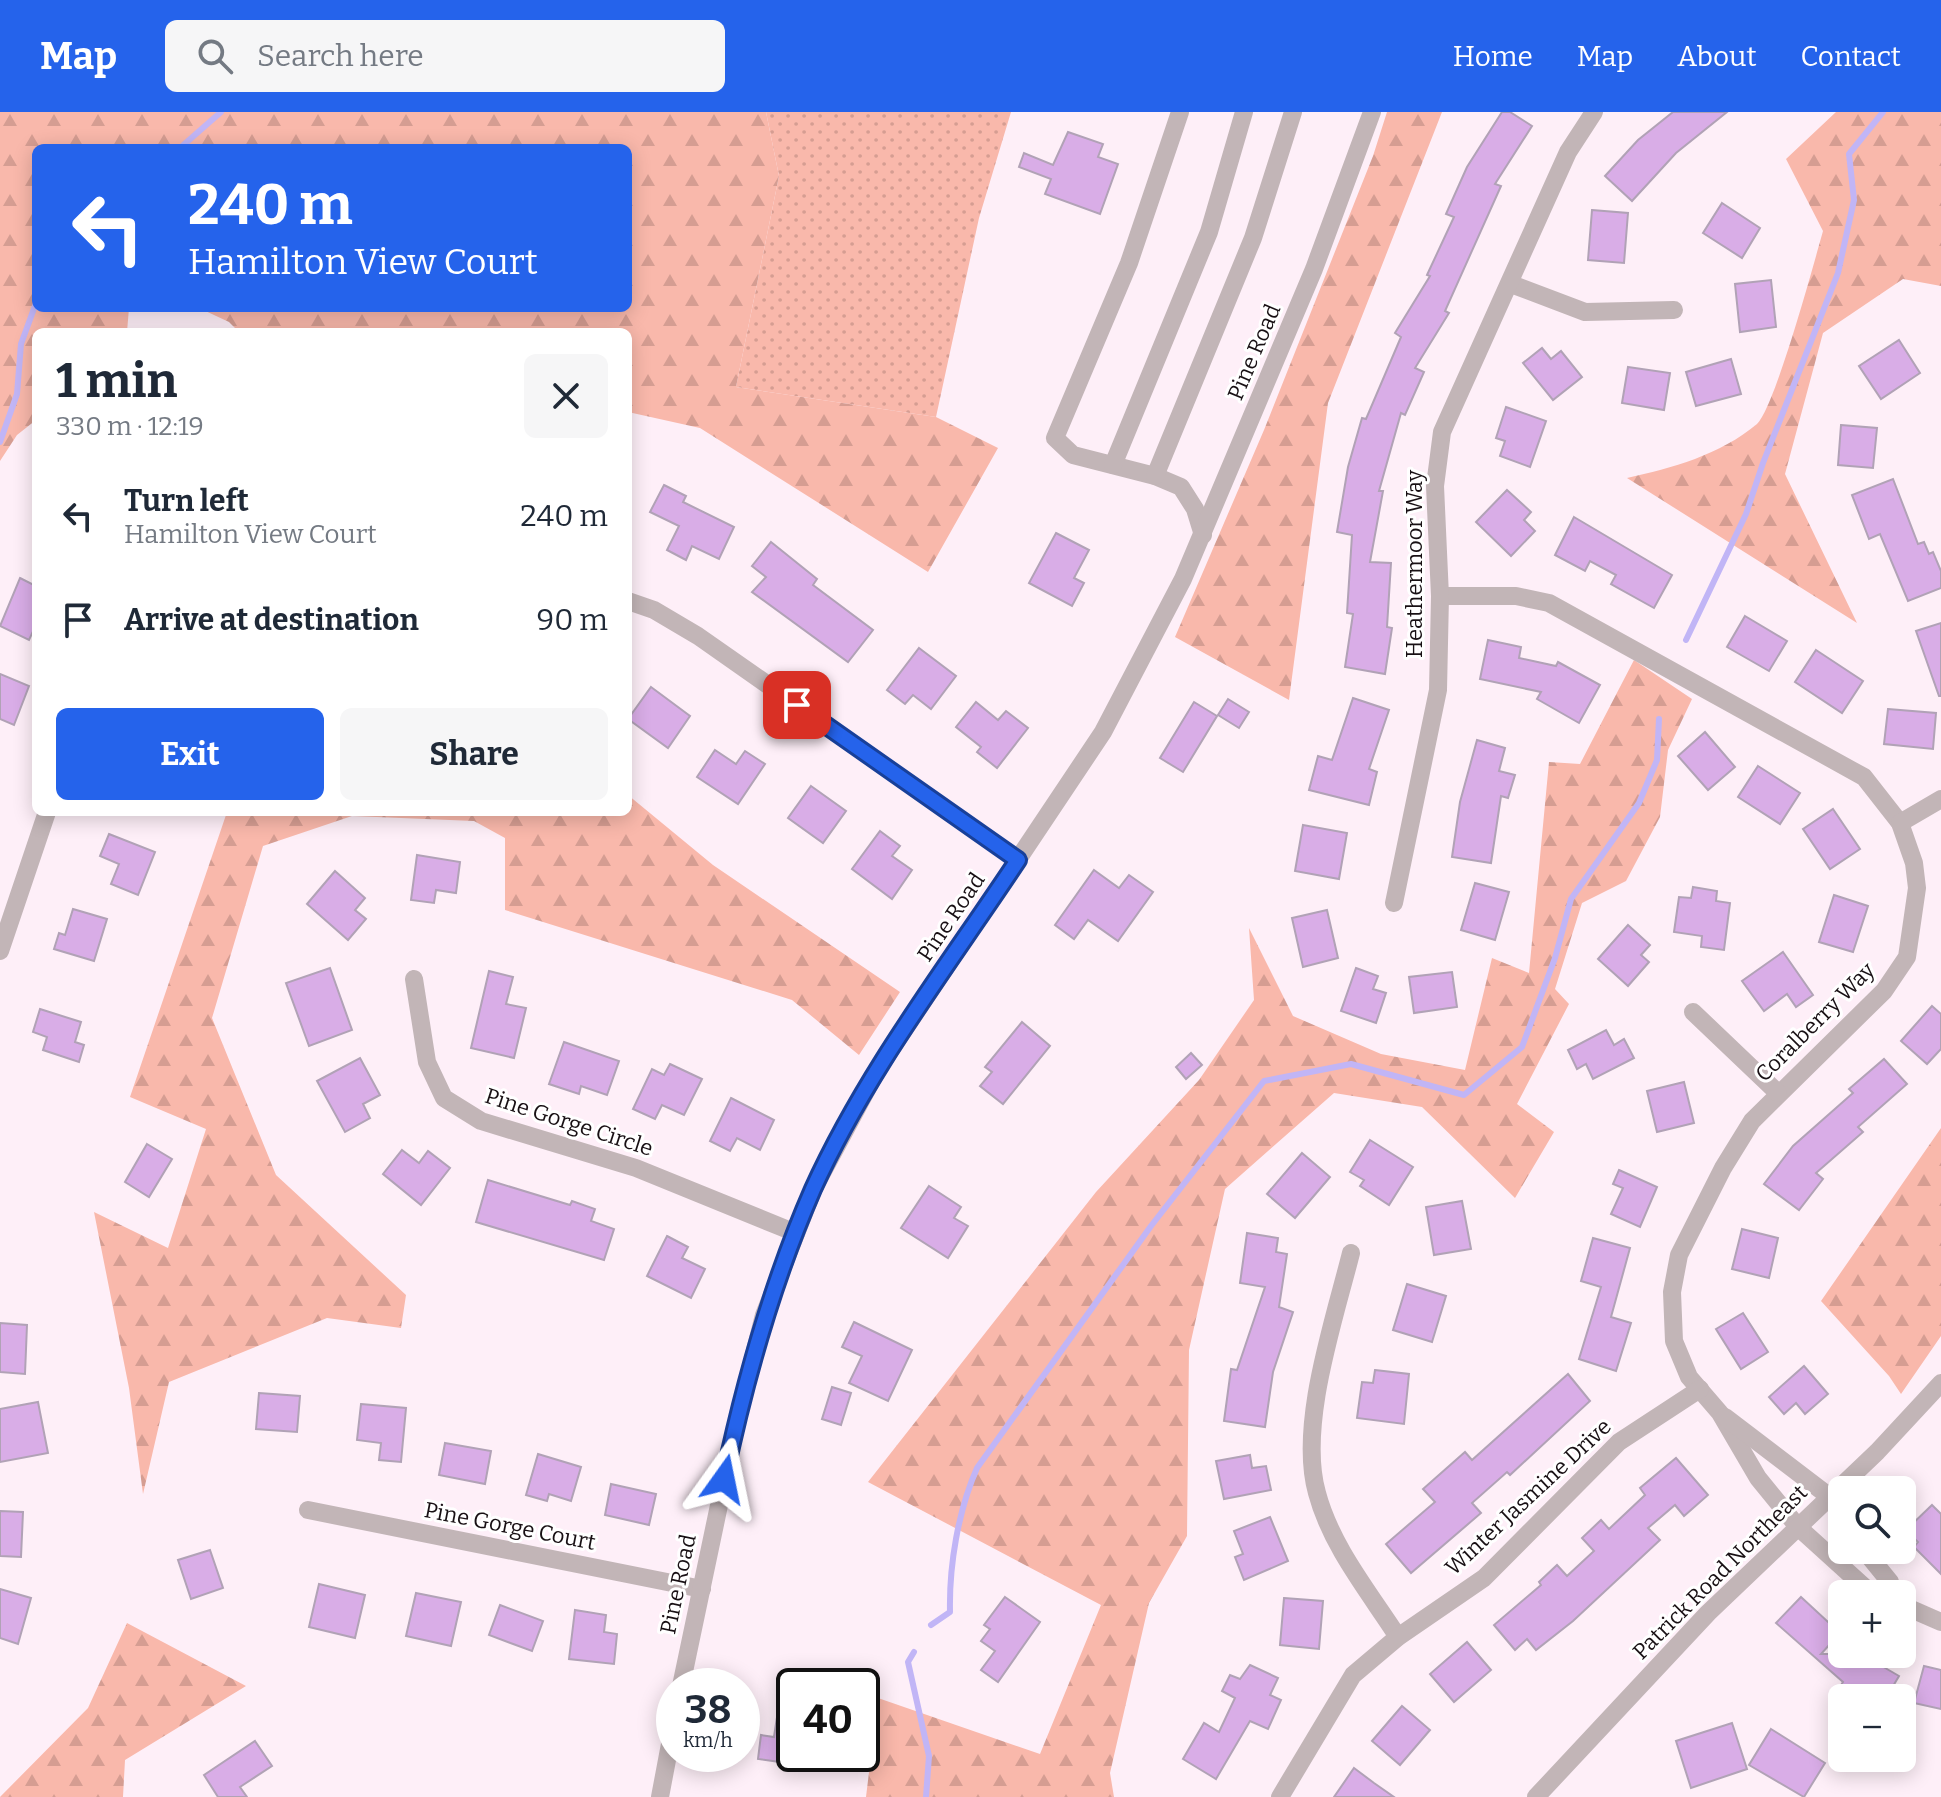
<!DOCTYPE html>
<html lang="en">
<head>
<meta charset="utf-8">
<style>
	:root { --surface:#fff; --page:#f6f6f7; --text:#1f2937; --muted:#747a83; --accent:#2563eb }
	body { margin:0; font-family:Bitter,serif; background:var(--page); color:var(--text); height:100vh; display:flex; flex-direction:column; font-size:30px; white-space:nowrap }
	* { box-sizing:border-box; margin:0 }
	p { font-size:26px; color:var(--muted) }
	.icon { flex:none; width:44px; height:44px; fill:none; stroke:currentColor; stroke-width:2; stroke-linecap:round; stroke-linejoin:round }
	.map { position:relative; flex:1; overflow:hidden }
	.side { position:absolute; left:32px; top:216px; width:600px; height:488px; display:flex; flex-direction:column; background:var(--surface); border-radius:12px; box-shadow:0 4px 20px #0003 }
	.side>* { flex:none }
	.hud { position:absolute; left:32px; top:32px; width:600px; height:168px; border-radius:12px; box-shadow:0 4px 20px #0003; background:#2563eb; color:#fff; overflow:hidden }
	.fabs { position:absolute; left:1828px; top:1364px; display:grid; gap:16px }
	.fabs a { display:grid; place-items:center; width:88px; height:88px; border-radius:12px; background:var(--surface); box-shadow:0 4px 20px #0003; font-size:40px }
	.speed { position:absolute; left:656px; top:1556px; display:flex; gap:16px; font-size:40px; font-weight:700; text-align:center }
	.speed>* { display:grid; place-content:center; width:104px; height:104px; border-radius:50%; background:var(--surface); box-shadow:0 4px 20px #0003; line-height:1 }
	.speed small { font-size:20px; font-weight:400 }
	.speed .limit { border:4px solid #111; border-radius:12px; background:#fff; color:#111 }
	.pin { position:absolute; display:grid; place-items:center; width:68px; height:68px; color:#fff; margin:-34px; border-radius:16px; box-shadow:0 4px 12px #0006 }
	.me { position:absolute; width:88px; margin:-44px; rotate:12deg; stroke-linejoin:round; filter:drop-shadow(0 0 6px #0008) }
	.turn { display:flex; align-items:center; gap:28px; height:168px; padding:0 24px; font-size:36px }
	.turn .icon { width:104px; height:104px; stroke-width:2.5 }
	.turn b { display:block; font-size:56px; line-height:68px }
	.round { display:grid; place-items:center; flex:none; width:84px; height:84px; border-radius:12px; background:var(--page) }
	.overview { display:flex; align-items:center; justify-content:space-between; height:136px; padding:0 24px }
	h1 { font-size:48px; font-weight:700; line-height:60px }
	.button { display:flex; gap:16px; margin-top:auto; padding:16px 24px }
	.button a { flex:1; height:92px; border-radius:12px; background:var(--accent); color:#fff; font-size:32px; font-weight:700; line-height:92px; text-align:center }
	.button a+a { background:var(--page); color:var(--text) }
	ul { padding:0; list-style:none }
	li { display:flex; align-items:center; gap:24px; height:104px; padding:0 24px }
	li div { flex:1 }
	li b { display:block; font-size:30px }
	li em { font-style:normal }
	header { display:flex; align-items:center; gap:48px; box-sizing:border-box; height:112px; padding:0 40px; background:var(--accent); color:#fff }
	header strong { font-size:38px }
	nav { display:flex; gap:44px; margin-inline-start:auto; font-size:28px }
	.search { width:560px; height:72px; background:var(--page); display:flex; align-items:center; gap:20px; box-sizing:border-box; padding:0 28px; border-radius:12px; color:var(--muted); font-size:30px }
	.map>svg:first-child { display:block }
	.grass { fill:url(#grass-dots) }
	.forest { fill:url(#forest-firs) }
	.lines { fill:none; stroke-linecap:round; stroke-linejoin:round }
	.stream { stroke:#c1b5f6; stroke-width:6 }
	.building { fill:#d9ade7; stroke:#b1a2b6; stroke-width:2 }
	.minor { stroke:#c2b5b7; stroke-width:18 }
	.route-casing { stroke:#184099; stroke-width:20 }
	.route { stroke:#2563eb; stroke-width:14 }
	.labels { text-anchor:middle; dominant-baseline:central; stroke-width:6; stroke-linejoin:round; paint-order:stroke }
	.street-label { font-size:22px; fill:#181014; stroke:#fff }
</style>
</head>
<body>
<header>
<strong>Map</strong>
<div class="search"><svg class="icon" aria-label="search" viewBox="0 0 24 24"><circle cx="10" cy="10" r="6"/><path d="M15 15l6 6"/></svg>Search here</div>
<nav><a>Home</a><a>Map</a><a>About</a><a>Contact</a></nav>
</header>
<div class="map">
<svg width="1941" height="1685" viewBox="0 0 1941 1685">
	<defs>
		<pattern id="grass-dots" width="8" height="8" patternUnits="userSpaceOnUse" patternTransform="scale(2)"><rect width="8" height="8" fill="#f9b8ab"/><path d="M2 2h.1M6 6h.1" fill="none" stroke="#d59d92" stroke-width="1.8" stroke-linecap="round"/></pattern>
		<pattern id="forest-firs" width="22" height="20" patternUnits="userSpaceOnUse" patternTransform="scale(2)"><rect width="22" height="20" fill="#f9b8ab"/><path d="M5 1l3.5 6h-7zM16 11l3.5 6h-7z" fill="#d59d92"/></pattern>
	</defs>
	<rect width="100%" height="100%" fill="#feeff8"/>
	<path class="grass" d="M766,0H1011L979,106L936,305L736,275L779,64Z"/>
	<g class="forest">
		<path d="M0,0H766L779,64L736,275L936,305L998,336L928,460L700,316L628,300V220H239L229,210L199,196H628V36H36V196H129L127,220H36V308L17,323L0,349Z"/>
		<path d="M1387,0H1442L1328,291L1289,588L1175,525L1264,318L1373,44Z"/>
		<path d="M1836,0H1941V174L1903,167L1823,221L1785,362L1857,511L1627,366C1672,356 1720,343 1757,312C1775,295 1814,151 1823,119L1786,47Z"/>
		<path d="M1634,548L1692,587L1668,638L1660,705L1626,769L1582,791L1555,877L1569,892L1517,992L1554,1020L1515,1086L1422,995L1334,981L1225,1077L1189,1238L1187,1424L1149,1491L1110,1661L1114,1685H866L878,1586L1040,1642L1101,1493L868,1370L1096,1080L1199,968L1254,888L1249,816L1293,904L1381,942L1465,958L1492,846L1529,861L1549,650L1580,652Z"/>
		<path d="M628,683L713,753L900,880L859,943L792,888L505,798V726L474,709L352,704L263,734L212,906L276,1063L406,1183L401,1216L327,1206L169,1270L143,1382L129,1276L94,1100L168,1136L206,1017L130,985L227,700H628Z"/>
		<path d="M1941,1016V1224L1901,1282L1889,1264L1821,1189Z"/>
		<path d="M127,1511L246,1574L125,1648L123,1685H0L88,1596Z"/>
	</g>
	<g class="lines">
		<g class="stream">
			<path d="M180,36L221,0"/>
			<path d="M0,330L17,282L21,232L36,191"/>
			<path d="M1686,528L1746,402L1763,351L1838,161L1854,88L1849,42L1883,0"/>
			<path d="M931,1513L950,1500C949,1454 958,1399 977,1356L1151,1114L1264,969L1351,952L1464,983L1522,935L1555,846L1571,787L1639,691L1657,648L1659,607"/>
			<path d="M914,1540L908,1550L929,1644L926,1685"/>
		</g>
	</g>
	<g class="building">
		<path d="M1502,0H1510L1532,14L1495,72L1501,74L1445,199L1449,201L1415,256L1424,260L1405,303L1401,301L1379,379H1383L1370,450L1391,451L1387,515L1392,516L1385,562L1345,555L1353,502L1347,501L1352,423L1337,420L1348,355L1362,306L1366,307L1401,225L1395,221L1430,164L1427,163L1454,105L1446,102L1467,55Z"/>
		<path d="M1673,0H1727L1676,41L1632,89L1605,64L1638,28Z"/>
		<path d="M1068,20L1103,32L1098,45L1118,52L1100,102L1045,82L1051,67L1019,55L1024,41L1053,53Z"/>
		<path d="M1722,91L1760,116L1742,146L1703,121Z"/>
		<path d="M1592,98L1628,101L1624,151L1588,148Z"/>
		<path d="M1771,168L1776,215L1740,220L1735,172Z"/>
		<path d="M1899,228L1920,261L1881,287L1859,254Z"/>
		<path d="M1542,236L1551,247L1561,239L1582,265L1553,288L1523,251Z"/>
		<path d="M1731,247L1741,282L1696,294L1686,260Z"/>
		<path d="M1628,255L1670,261L1664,298L1622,291Z"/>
		<path d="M1506,295L1546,309L1530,355L1500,344L1505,329L1496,326Z"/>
		<path d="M1841,313L1877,316L1873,356L1838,353Z"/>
		<path d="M1893,367L1918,432L1924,430L1929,442L1933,440L1941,459V476L1908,489L1880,422L1869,427L1852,383Z"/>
		<path d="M664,373L686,384L683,390L734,415L719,447L692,434L686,448L667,438L679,414L650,400Z"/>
		<path d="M1507,378L1531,400L1524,408L1535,419L1511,444L1476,410Z"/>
		<path d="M1574,405L1672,463L1654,496L1611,472L1616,463L1590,449L1585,459L1555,443Z"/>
		<path d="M1056,421L1089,438L1074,466L1084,471L1072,494L1029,471Z"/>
		<path d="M771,430L817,467L813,473L873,518L848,550L752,480L766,465L752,454Z"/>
		<path d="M20,466L36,474V513L29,528L0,514Z"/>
		<path d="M1745,504L1787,529L1769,559L1727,535Z"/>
		<path d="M1941,511V584H1939L1916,519Z"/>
		<path d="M1488,528L1521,535L1519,546L1556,554L1558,550L1600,573L1579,611L1537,587L1541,580L1480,567Z"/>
		<path d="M919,536L956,564L931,597L913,583L905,592L887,578Z"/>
		<path d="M1816,538L1863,569L1842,601L1795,570Z"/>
		<path d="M0,562L29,574L14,613L0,607Z"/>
		<path d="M651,575L690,604L668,636L628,607Z"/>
		<path d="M1353,586L1389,598L1369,657L1377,660L1369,693L1309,678L1318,644L1332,648Z"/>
		<path d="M1228,587L1249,600L1239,616L1218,603Z"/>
		<path d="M976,590L998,608L1006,599L1028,616L997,656L977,640L981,635L956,615Z"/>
		<path d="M1194,590L1217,604L1183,660L1160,646Z"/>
		<path d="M1888,597L1936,601L1933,637L1884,632Z"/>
		<path d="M1705,620L1735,655L1708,678L1678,644Z"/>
		<path d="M1477,628L1505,636L1499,659L1515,663L1508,686L1501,684L1491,751L1452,745L1460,690Z"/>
		<path d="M715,638L736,652L745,639L765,652L738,692L697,665Z"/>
		<path d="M1758,654L1800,681L1780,712L1738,685Z"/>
		<path d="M811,674L846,699L823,731L788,706Z"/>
		<path d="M1833,697L1860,737L1830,757L1803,717Z"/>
		<path d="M1303,713L1347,721L1339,767L1295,759Z"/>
		<path d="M880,719L900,734L892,744L912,758L892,787L852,757Z"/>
		<path d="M109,722L155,740L138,783L111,772L119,752L100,744Z"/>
		<path d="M417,743L460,750L456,781L436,778L434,791L411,788Z"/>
		<path d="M1094,758L1119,776L1129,763L1153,780L1118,829L1088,808L1074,827L1055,813Z"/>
		<path d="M335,759L365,786L355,798L366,807L348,828L307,792Z"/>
		<path d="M1475,771L1509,780L1495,828L1461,818Z"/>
		<path d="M1693,775L1717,779L1716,789L1730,791L1724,838L1701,835L1702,824L1674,820L1679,785L1691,786Z"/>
		<path d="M1834,783L1868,794L1853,840L1819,830Z"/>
		<path d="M73,797L107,807L94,849L54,837L59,821L65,823Z"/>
		<path d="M1327,798L1338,846L1303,855L1292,806Z"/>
		<path d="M1628,813L1650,833L1641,843L1649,850L1628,874L1598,847Z"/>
		<path d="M1783,840L1813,883L1796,895L1787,882L1764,899L1742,869Z"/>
		<path d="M330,856L352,918L309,934L286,871Z"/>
		<path d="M1356,856L1378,864L1373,877L1386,881L1376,911L1341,899Z"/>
		<path d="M489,859L513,865L506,892L526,896L514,946L471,936Z"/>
		<path d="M1452,860L1457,895L1414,901L1409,865Z"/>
		<path d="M1932,894L1941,902V937L1927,952L1901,929Z"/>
		<path d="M40,897L81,910L75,930L84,933L79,950L43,938L47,925L33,920Z"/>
		<path d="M1022,910L1050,934L1003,992L980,974L992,960L985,955Z"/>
		<path d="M1606,918L1614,933L1624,927L1634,946L1593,967L1586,952L1577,957L1568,938Z"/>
		<path d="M564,930L619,949L607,983L581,974L579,982L549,972Z"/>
		<path d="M1191,941L1202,953L1186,967L1176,955Z"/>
		<path d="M360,946L380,983L363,992L370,1006L345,1020L317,969Z"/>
		<path d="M1884,947L1907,972L1858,1015L1863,1020L1816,1061L1823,1067L1799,1098L1764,1072L1793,1034L1853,981L1849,977Z"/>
		<path d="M670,952L702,967L684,1003L662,993L655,1007L633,997L652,957L664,963Z"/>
		<path d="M1684,970L1694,1011L1657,1020L1647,979Z"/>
		<path d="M731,986L774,1008L760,1038L737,1026L730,1039L710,1029Z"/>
		<path d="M1370,1028L1413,1055L1389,1093L1360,1074L1364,1068L1350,1060Z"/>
		<path d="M147,1032L172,1047L149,1085L125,1070Z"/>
		<path d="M402,1038L419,1051L428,1039L450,1056L421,1093L383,1062Z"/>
		<path d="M1302,1041L1330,1065L1295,1106L1267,1082Z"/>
		<path d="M1619,1058L1657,1075L1640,1115L1611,1102L1623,1076L1613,1072Z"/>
		<path d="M488,1068L570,1093L572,1089L595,1097L591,1109L614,1117L604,1148L476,1110Z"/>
		<path d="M929,1074L961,1095L954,1106L968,1114L948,1146L901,1116Z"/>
		<path d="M1462,1089L1471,1137L1434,1143L1426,1095Z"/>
		<path d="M1742,1117L1778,1126L1769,1166L1732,1157Z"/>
		<path d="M1247,1121L1278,1126L1276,1140L1287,1142L1279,1195L1293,1200L1273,1260L1265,1315L1224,1309L1231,1257L1237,1258L1265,1175L1240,1171Z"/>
		<path d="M667,1124L688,1135L682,1146L705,1157L691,1186L647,1164Z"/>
		<path d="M1593,1126L1630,1136L1611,1205L1631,1211L1616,1259L1579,1247L1601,1175L1581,1169Z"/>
		<path d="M1407,1172L1446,1184L1432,1230L1393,1218Z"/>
		<path d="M1743,1201L1768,1240L1741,1257L1716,1217Z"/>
		<path d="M854,1210L912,1238L888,1289L849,1271L862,1244L842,1235Z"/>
		<path d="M0,1211L27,1213L25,1262L0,1260Z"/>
		<path d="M1804,1254L1828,1282L1805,1302L1796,1291L1784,1302L1769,1285Z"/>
		<path d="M1375,1258L1409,1262L1404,1312L1357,1306L1362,1270L1373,1271Z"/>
		<path d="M1568,1262L1590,1289L1510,1363L1507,1360L1472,1391L1481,1401L1411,1461L1386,1432L1435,1390L1423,1377L1465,1340L1472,1348Z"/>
		<path d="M832,1275L851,1281L841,1313L822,1307Z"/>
		<path d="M259,1281L300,1284L297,1320L256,1317Z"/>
		<path d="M38,1290L48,1341L0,1350V1297Z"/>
		<path d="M361,1292L406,1296L401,1350L379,1348L381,1331L357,1328Z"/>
		<path d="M445,1331L491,1339L485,1372L439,1363Z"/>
		<path d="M538,1342L581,1355L571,1389L549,1382L547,1389L526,1383Z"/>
		<path d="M1250,1343L1252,1356L1266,1354L1271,1378L1224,1387L1216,1349Z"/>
		<path d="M1676,1346L1708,1383L1684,1404L1675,1393L1648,1416L1660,1428L1573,1509L1536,1538L1527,1527L1515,1538L1494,1513L1541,1473L1539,1470L1557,1453L1567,1464L1594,1439L1582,1426L1601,1408L1609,1417L1645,1383L1640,1376Z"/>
		<path d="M611,1372L656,1382L649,1413L605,1403Z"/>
		<path d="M1932,1393L1941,1402V1462L1914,1435L1918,1430L1906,1418Z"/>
		<path d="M0,1399L23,1400L21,1445L0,1444Z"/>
		<path d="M1270,1405L1288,1449L1244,1468L1235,1445L1243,1442L1234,1419Z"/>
		<path d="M210,1438L223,1476L191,1487L178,1448Z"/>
		<path d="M319,1472L365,1483L355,1526L309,1515Z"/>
		<path d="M0,1477L31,1486L18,1532L0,1526Z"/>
		<path d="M416,1481L461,1490L451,1534L406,1524Z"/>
		<path d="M1005,1485L1040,1510L998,1570L981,1558L995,1539L981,1529L990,1517L984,1513Z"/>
		<path d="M1801,1485L1840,1521L1821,1542H1861L1899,1564L1886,1586H1849L1837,1579L1843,1570L1776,1511Z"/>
		<path d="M1284,1486L1323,1489L1319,1537L1280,1533Z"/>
		<path d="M500,1493L543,1509L532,1539L489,1523Z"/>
		<path d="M575,1498L606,1503L604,1520L617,1522L614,1552L569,1547Z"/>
		<path d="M1467,1530L1491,1558L1454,1590L1430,1562Z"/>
		<path d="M1250,1553L1278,1566L1270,1583L1281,1588L1268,1617L1250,1609L1216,1667L1183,1647L1204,1611L1219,1620L1235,1586L1222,1579L1230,1563L1240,1567Z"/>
		<path d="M1924,1554L1941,1558V1597L1914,1591Z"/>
		<path d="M779,1592L794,1595V1652L758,1647L761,1623L774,1625Z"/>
		<path d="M1402,1594L1430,1618L1400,1653L1372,1629Z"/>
		<path d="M1732,1611L1747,1657L1691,1676L1676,1629Z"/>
		<path d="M1771,1617L1825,1651L1804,1685L1749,1653Z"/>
		<path d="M255,1629L272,1654L240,1675L247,1685H218L204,1663Z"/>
		<path d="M1354,1656L1374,1671L1394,1685H1334Z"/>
	</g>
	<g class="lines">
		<g class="minor">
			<path d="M1180,0L1129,151L1055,326L1073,343L1155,364L1181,375L1195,397L1203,423"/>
			<path d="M1511,172L1585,200L1674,198"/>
			<path d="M1113,353L1209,120L1244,0"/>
			<path d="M1155,364L1253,126L1293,0"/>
			<path d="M1440,484H1516L1549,491L1864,665L1900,711L1914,751L1917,776L1907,845L1884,879L1752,1009L1723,1056L1679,1143L1672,1180L1674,1229L1689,1265L1720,1301L1758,1366L1798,1415L1872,1482"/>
			<path d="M628,489L654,498L698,524L1018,748"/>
			<path d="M1900,711L1941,687"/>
			<path d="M1394,791L1438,578L1440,484L1435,374L1442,320L1568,40L1594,0"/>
			<path d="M0,839L47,700"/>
			<path d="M414,867L427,950L444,986L481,1009L636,1056L796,1121"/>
			<path d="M1693,900L1778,981"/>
			<path d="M1351,1141C1334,1209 1298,1314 1317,1381C1331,1434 1369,1480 1398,1525"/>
			<path d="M1725,1305L1830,1385L1842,1404"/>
			<path d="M308,1398L702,1477"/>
			<path d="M1864,1438L1890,1470L1894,1482"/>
			<path d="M1902,1493L1941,1510"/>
			<path d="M681,1574L734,1322L764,1203L814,1076L878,957L1103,620L1183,467L1314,157L1372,0"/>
			<path d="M660,1685L674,1611"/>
			<path d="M1280,1685L1353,1563L1398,1525L1484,1466L1619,1330L1700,1277"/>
			<path d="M1536,1685L1708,1501L1877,1340L1941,1271"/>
		</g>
	</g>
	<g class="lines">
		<defs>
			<path id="route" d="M724,1367C745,1267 772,1171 813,1077C866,960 947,855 1018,748L797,593"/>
		</defs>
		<use href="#route" class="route-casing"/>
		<use href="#route" class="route"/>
	</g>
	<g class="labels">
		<g class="street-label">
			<text transform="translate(1254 240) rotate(-67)">Pine Road</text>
			<text transform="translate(1414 452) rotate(-90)">Heathermoor Way</text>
			<text transform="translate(951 805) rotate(-56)">Pine Road</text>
			<text transform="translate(1815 910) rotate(-45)">Coralberry Way</text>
			<text transform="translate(569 1010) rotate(18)">Pine Gorge Circle</text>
			<text transform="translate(1528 1385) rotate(-43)">Winter Jasmine Drive</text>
			<text transform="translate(510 1414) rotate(11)">Pine Gorge Court</text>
			<text transform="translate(1720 1460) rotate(-45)">Patrick Road Northeast</text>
			<text transform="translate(678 1472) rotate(-78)">Pine Road</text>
		</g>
	</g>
</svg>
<div class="fabs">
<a><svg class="icon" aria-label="search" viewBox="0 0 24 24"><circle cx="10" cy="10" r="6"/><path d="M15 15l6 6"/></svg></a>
<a>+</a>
<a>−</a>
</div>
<div class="speed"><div>38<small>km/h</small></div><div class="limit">40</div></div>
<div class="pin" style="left:797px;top:593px;background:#d93025"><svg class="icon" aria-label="arrive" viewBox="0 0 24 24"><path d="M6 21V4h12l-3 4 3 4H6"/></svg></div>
<svg class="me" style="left:724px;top:1367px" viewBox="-20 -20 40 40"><path d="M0-17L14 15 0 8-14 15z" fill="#2563eb" stroke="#fff" stroke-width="4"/></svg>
<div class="hud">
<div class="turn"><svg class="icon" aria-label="left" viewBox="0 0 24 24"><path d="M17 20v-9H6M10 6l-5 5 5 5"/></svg><div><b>240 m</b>Hamilton View Court</div></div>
</div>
<section class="side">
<div class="overview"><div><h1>1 min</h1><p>330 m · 12:19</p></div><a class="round"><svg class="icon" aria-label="close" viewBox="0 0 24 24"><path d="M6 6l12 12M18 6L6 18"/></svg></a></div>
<ul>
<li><svg class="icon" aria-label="left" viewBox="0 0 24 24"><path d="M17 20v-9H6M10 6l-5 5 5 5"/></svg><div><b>Turn left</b><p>Hamilton View Court</p></div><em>240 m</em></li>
<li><svg class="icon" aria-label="arrive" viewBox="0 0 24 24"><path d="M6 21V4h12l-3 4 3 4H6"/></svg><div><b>Arrive at destination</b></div><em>90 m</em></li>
</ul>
<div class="button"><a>Exit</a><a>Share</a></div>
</section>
</div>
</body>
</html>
